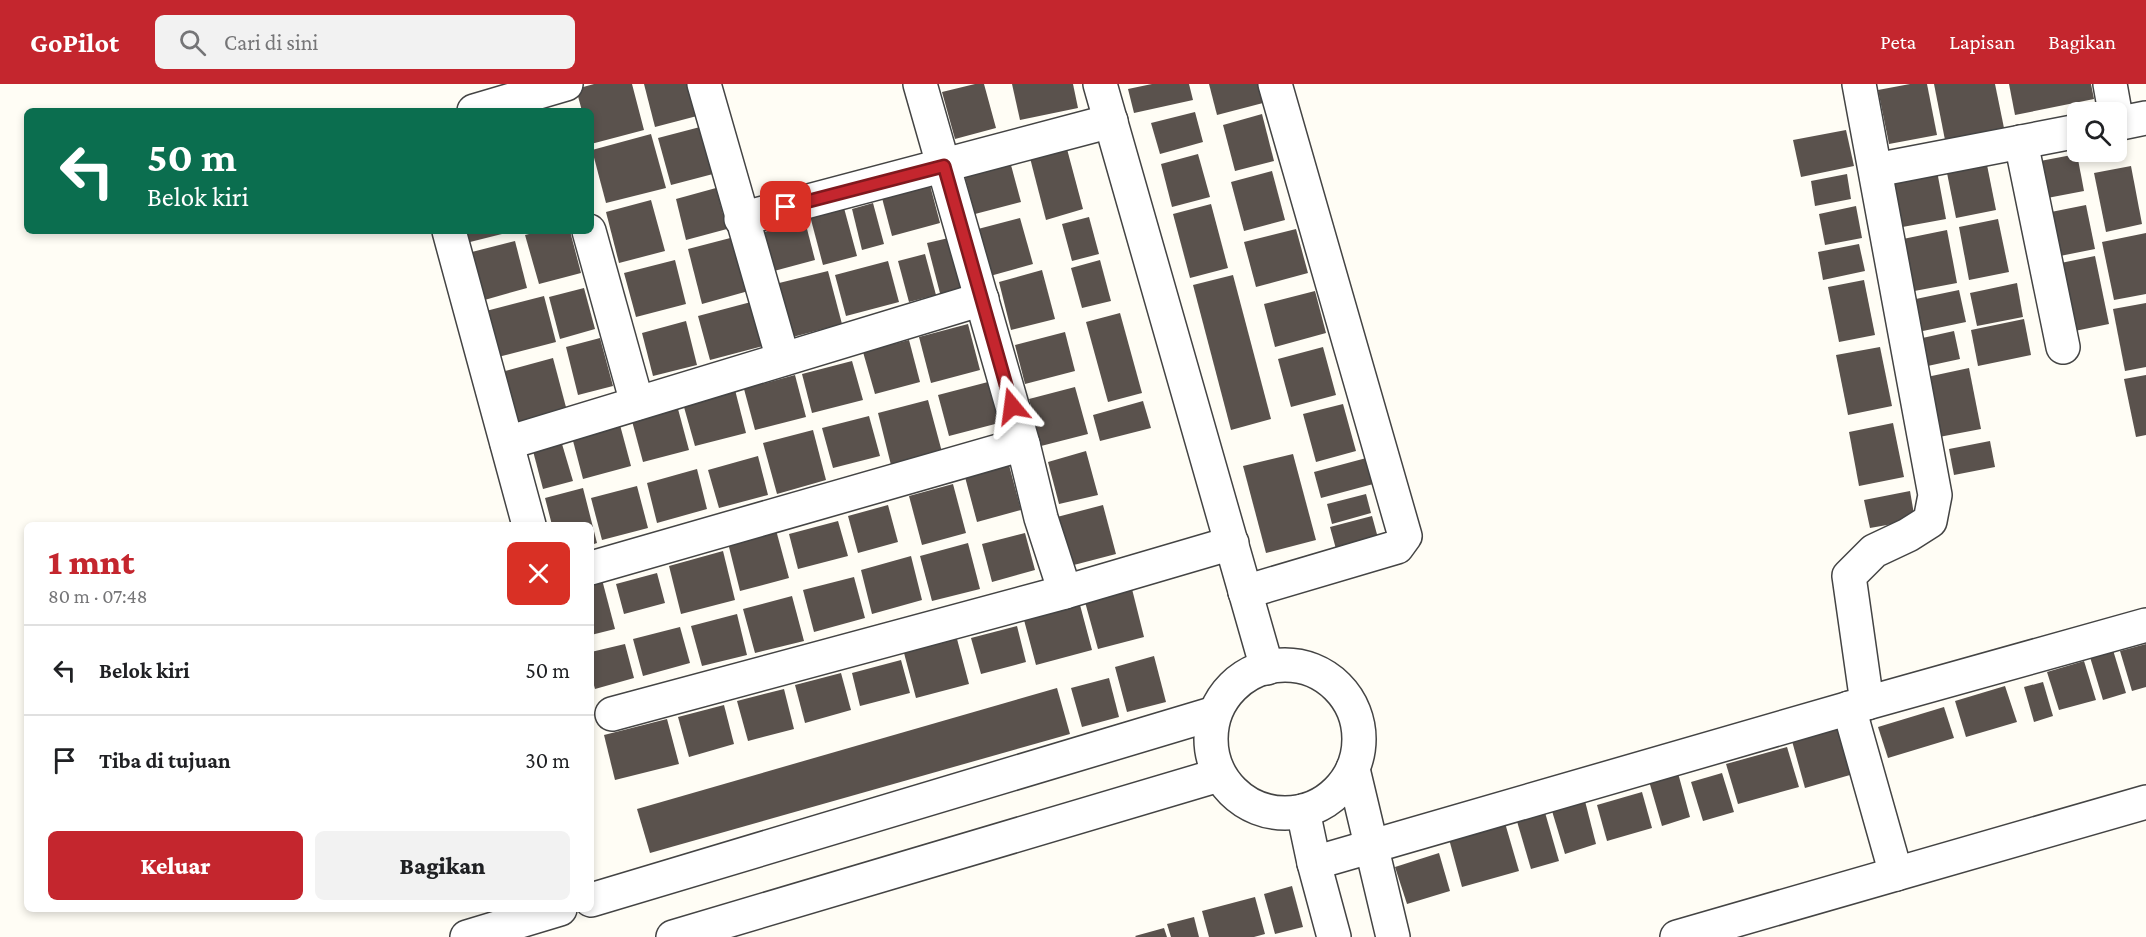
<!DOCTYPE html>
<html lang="id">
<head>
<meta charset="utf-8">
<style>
	:root { --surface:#fff; --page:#f2f2f2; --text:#202124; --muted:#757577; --line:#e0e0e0; --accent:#c4262e }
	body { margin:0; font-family:"Crimson Pro",serif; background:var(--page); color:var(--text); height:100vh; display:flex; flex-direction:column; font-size:22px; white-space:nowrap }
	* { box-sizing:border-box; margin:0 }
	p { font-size:20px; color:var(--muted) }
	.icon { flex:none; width:33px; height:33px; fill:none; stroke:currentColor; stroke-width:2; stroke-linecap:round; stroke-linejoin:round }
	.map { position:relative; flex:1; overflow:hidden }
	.side { position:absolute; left:24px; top:438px; width:570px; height:390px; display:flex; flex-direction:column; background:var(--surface); border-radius:9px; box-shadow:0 3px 9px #0003 }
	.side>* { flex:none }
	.hud { position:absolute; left:24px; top:24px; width:570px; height:126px; border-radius:9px; box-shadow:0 3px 9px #0003; background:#0b6e4f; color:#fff; overflow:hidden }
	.fabs { position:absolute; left:2067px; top:18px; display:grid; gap:12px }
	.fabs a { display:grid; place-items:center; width:60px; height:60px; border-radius:9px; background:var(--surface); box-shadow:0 3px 9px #0003; font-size:30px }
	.pin { position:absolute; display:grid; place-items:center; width:51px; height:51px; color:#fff; margin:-26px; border-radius:12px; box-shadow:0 3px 9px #0006 }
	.me { position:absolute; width:66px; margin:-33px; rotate:344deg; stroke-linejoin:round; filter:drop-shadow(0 0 4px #0008) }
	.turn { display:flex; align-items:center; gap:21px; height:126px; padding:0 24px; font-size:27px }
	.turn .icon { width:78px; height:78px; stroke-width:2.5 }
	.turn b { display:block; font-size:42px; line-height:51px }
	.round { display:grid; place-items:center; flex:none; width:63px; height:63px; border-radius:9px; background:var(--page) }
	.overview { display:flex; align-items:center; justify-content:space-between; height:102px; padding:0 24px }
	h1 { font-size:36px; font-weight:800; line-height:45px; color:var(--accent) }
	.action { display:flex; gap:12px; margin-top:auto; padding:12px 24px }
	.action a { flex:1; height:69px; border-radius:9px; background:var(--accent); color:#fff; font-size:24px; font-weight:800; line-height:69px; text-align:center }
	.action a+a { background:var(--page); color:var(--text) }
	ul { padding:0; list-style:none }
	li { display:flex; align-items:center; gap:18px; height:90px; padding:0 24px; border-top:2px solid var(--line) }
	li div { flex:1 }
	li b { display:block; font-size:22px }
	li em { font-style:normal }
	header { display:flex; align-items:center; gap:36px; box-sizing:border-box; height:84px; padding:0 30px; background:var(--accent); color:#fff }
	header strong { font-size:28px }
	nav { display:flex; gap:33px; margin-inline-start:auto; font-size:21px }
	.search { width:420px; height:54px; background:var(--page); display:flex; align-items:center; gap:15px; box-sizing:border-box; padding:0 21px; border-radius:9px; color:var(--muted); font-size:22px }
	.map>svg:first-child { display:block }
	.building { fill:#5a524d }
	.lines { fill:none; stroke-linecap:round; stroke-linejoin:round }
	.street-casing { stroke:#444; stroke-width:36 }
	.street { stroke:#fff; stroke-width:33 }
	.route-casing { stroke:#7f191e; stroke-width:15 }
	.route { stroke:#c4262e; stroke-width:10 }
</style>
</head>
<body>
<header>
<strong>GoPilot</strong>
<div class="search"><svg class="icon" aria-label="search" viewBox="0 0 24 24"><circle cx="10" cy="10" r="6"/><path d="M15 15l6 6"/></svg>Cari di sini</div>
<nav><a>Peta</a><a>Lapisan</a><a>Bagikan</a></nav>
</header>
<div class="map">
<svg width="2146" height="853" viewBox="0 0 2146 853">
	<rect width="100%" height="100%" fill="#fffdf5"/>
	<g class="building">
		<path d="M594,0H632L644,46L591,60V27H582L576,5Z"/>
		<path d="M644,0H688L697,32L655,43Z"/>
		<path d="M975,0H984L996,44L955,55L942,8Z"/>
		<path d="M1012,0H1073L1078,24L1020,36Z"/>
		<path d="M1152,0H1189L1193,16L1134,29L1128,5Z"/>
		<path d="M1209,0H1258L1263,19L1217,31Z"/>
		<path d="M1910,0H1927L1937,51L1889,60L1878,6Z"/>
		<path d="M1934,0H1995L2004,44L1945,56Z"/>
		<path d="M2009,0H2091L2094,15L2015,31Z"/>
		<path d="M1195,28L1203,58L1160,70L1151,39Z"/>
		<path d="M1262,30L1274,77L1235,87L1223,41Z"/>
		<path d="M700,43L713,90L671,101L658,54Z"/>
		<path d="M1846,46L1854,82L1801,93L1793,56Z"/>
		<path d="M651,50L666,104L606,119L592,66Z"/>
		<path d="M1067,65L1083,125L1046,136L1030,74Z"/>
		<path d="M1008,70L1021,118L975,130L962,82Z"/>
		<path d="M1198,70L1210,113L1172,123L1161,80Z"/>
		<path d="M2077,70L2084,107L2042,115L2035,78Z"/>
		<path d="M1985,71L1996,126L1956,134L1945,79Z"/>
		<path d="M2131,82L2142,140L2106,148L2094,89Z"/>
		<path d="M1272,87L1285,136L1244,147L1231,98Z"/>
		<path d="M1937,87L1946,135L1897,144L1888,97Z"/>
		<path d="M1847,90L1851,115L1815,122L1811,97Z"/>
		<path d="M930,101L940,139L892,152L882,114Z"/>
		<path d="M716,104L727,145L686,156L676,115Z"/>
		<path d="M651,116L665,167L619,179L606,128Z"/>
		<path d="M873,119L884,160L862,166L852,125Z"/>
		<path d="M1211,120L1228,184L1190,194L1173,130Z"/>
		<path d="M2086,121L2095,165L2055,173L2046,129Z"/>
		<path d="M1856,122L1862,154L1825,161L1819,130Z"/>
		<path d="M844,124L857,172L823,181L810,132Z"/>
		<path d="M1089,133L1099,170L1072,177L1062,140Z"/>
		<path d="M1020,134L1033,180L990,192L978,145Z"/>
		<path d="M1998,135L2009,188L1969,196L1959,143Z"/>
		<path d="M805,137L815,176L774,187L764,148Z"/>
		<path d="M1296,145L1308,189L1256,203L1244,158Z"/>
		<path d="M1947,146L1957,199L1909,208L1898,156Z"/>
		<path d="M459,147H510V148L462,160Z"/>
		<path d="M541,147H570L581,189L539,200L525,151Z"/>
		<path d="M2146,149V210L2114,216L2102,158Z"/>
		<path d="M738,152L752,206L702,220L688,165Z"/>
		<path d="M953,153L967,206L941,213L927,159Z"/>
		<path d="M515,157L527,204L481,217L468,169Z"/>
		<path d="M1859,160L1865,187L1823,196L1818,168Z"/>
		<path d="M925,170L936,211L909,218L898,177Z"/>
		<path d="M2095,172L2109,240L2065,249L2051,181Z"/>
		<path d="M675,176L686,220L636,233L624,189Z"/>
		<path d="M1100,176L1111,217L1082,224L1071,184Z"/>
		<path d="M888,177L899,218L846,232L835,191Z"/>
		<path d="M1042,186L1055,235L1011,246L999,198Z"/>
		<path d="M828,187L842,240L789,254L775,200Z"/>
		<path d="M1233,191L1271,335L1231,346L1193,201Z"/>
		<path d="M1864,196L1875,251L1839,258L1828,203Z"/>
		<path d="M2017,199L2023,233L1977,242L1970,209Z"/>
		<path d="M584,204L595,245L560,255L549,213Z"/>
		<path d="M1959,206L1966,238L1918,248L1911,216Z"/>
		<path d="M1315,207L1326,249L1275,263L1264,220Z"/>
		<path d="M544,212L556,258L498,273L486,227Z"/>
		<path d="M751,218L763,262L710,276L698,232Z"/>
		<path d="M2146,219V283L2125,287L2113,225Z"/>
		<path d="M1120,229L1142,309L1108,318L1086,238Z"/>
		<path d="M2024,235L2031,271L1978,282L1971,246Z"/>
		<path d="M686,237L697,281L653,292L642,249Z"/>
		<path d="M968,240L980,286L931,299L919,253Z"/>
		<path d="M1954,247L1960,275L1923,283L1918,255Z"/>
		<path d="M1065,248L1075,287L1025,300L1015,261Z"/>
		<path d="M600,254L613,302L578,311L566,263Z"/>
		<path d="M909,256L920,298L875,310L863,268Z"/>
		<path d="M1323,263L1336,311L1291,323L1278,275Z"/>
		<path d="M1880,263L1892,322L1848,331L1836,271Z"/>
		<path d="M553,274L567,327L519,339L505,287Z"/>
		<path d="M852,277L863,316L812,329L802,290Z"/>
		<path d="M1969,284L1981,345L1939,353L1927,293Z"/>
		<path d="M795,291L806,333L755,346L744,305Z"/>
		<path d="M2146,291V351L2136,353L2124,295Z"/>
		<path d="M988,298L999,339L949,352L938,311Z"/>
		<path d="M734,302L746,349L695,362L682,316Z"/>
		<path d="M1075,303L1088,350L1041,362L1029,315Z"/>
		<path d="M928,316L942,368L891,381L878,329Z"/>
		<path d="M1143,317L1151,344L1100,357L1093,331Z"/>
		<path d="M1343,320L1356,367L1316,378L1303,330Z"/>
		<path d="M678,325L689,366L643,378L632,337Z"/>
		<path d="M869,332L880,372L833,384L822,344Z"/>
		<path d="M1893,339L1904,393L1859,402L1849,348Z"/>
		<path d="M620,341L631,382L583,395L572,353Z"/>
		<path d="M813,346L826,396L777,410L763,359Z"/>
		<path d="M1990,357L1995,383L1954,391L1949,365Z"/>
		<path d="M562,360L573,397L543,405L533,367Z"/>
		<path d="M1086,367L1098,411L1059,420L1048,378Z"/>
		<path d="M1293,370L1316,456L1266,469L1243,382Z"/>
		<path d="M758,372L768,411L719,424L708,386Z"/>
		<path d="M1370,373L1377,399L1321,414L1314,388Z"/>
		<path d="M1009,381L1021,426L977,438L965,393Z"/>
		<path d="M697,385L707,425L657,439L647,399Z"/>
		<path d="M953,400L966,449L922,461L909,412Z"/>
		<path d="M637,402L648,444L602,456L591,414Z"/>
		<path d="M583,404L597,459L591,461V441H552L545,414Z"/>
		<path d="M1910,407L1915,436L1870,444L1864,416Z"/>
		<path d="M1366,410L1371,429L1332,440L1327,420Z"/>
		<path d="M888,421L898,458L858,469L848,432Z"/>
		<path d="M1103,421L1116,470L1070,482L1057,433Z"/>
		<path d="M1372,432L1378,454L1336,465L1330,443Z"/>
		<path d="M838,437L848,472L798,485L789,450Z"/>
		<path d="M776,446L789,494L740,507L728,459Z"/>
		<path d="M1025,449L1035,486L992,498L982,460Z"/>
		<path d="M968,459L980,505L932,517L920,472Z"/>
		<path d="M723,467L735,516L681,530L669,482Z"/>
		<path d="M911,472L922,516L872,530L861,486Z"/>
		<path d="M600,488L615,545L591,551V491Z"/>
		<path d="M657,489L665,519L624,530L616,500Z"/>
		<path d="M854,493L865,534L814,548L803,506Z"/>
		<path d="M1132,505L1144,553L1098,565L1085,518Z"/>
		<path d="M792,512L804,557L755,569L743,525Z"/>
		<path d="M1080,521L1092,566L1036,581L1024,536Z"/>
		<path d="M737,530L747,571L702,582L691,542Z"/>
		<path d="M1017,542L1026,578L981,590L971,554Z"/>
		<path d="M680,543L690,579L643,592L633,555Z"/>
		<path d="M957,555L969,600L916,614L904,569Z"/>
		<path d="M625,560L634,594L595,605L591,590V568Z"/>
		<path d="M2146,560V603L2132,607L2120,567Z"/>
		<path d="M2113,566L2126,609L2103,616L2090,573Z"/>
		<path d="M1154,572L1166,618L1127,628L1115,583Z"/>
		<path d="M901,576L910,609L860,622L852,589Z"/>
		<path d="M2084,577L2096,616L2059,626L2047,588Z"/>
		<path d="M841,589L851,626L805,639L795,601Z"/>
		<path d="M1109,594L1119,633L1082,643L1071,604Z"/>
		<path d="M2043,598L2053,632L2034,638L2024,603Z"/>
		<path d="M2005,602L2017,638L1966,653L1955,617Z"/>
		<path d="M1057,604L1070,650L650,769L637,725Z"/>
		<path d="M784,605L794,645L748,657L737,617Z"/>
		<path d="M724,621L734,660L689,673L678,633Z"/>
		<path d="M1944,623L1954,654L1888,674L1878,643Z"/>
		<path d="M667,635L679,680L615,696L604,651Z"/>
		<path d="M1837,644L1850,691L1805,704L1792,657Z"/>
		<path d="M1787,663L1799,703L1738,720L1726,680Z"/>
		<path d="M1678,689L1690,733L1662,742L1649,697Z"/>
		<path d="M1722,689L1734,728L1703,737L1691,698Z"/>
		<path d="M1642,708L1652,744L1607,757L1597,721Z"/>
		<path d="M1585,717L1596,760L1565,770L1552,727Z"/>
		<path d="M1544,725L1559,777L1531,785L1516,734Z"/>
		<path d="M1505,739L1519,787L1462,803L1449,755Z"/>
		<path d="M1439,769L1450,807L1407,820L1395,783Z"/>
		<path d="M1292,802L1303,843L1275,850L1264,810Z"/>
		<path d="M1255,813L1265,850L1254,853H1209L1202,827Z"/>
		<path d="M1194,833L1199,853H1171L1167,840Z"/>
		<path d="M1164,844L1167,853H1136L1135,852Z"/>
	</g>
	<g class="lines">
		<defs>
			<g id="street">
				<path d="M704,0L783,275"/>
				<path d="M1100,0L1267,584"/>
				<path d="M1859,0L1935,411L1930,437L1908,451L1874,467L1849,492L1867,619"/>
				<path d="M2110,0L2115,28"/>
				<path d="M474,27L566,0"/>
				<path d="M2116,40L2146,34"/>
				<path d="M2021,58L2063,263"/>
				<path d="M1876,86L2078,47"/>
				<path d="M741,135L1111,37"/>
				<path d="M449,147L529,441"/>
				<path d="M589,147L637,319"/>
				<path d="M507,359L982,215"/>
				<path d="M591,484L1023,360"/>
				<path d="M1065,508L1232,459"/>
				<path d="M1245,508L1397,463L1405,452L1275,0"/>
				<circle cx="1285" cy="655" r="74"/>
				<path d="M1849,624L1896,790"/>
				<path d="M612,630L1065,508L1041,434L1023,360L920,0"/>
				<path d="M1353,685L1393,853"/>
				<path d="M1303,727L1314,779L1334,853"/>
				<path d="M1314,779L1867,619L2146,541"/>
				<path d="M591,816L1215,629"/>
				<path d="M467,853L560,825"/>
				<path d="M673,853L1219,691"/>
				<path d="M1677,853L2146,718"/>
			</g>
		</defs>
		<use href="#street" class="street-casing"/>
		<use href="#street" class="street"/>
	</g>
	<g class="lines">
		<defs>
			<path id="route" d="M786,123L944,82L1012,322"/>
		</defs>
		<use href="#route" class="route-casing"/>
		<use href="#route" class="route"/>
	</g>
</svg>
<div class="fabs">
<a><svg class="icon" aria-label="search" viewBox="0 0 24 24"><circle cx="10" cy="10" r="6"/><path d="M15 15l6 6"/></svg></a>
</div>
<div class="pin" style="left:786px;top:123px;background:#d93025"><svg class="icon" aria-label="arrive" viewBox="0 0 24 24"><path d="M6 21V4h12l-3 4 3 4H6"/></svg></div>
<svg class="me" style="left:1012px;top:322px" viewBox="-20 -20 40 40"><path d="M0-17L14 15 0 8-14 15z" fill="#c4262e" stroke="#fff" stroke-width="4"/></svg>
<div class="hud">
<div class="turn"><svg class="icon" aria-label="left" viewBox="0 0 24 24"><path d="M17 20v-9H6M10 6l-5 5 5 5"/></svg><div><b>50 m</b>Belok kiri</div></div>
</div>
<section class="side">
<div class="overview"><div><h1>1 mnt</h1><p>80 m · 07:48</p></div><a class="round" style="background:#d93025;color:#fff"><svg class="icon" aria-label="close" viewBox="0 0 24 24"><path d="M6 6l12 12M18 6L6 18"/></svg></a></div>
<ul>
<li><svg class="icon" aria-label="left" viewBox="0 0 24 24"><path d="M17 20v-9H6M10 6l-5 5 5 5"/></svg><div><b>Belok kiri</b></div><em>50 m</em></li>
<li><svg class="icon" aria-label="arrive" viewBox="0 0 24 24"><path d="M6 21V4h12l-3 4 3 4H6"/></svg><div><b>Tiba di tujuan</b></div><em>30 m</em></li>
</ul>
<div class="action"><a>Keluar</a><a>Bagikan</a></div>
</section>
</div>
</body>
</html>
